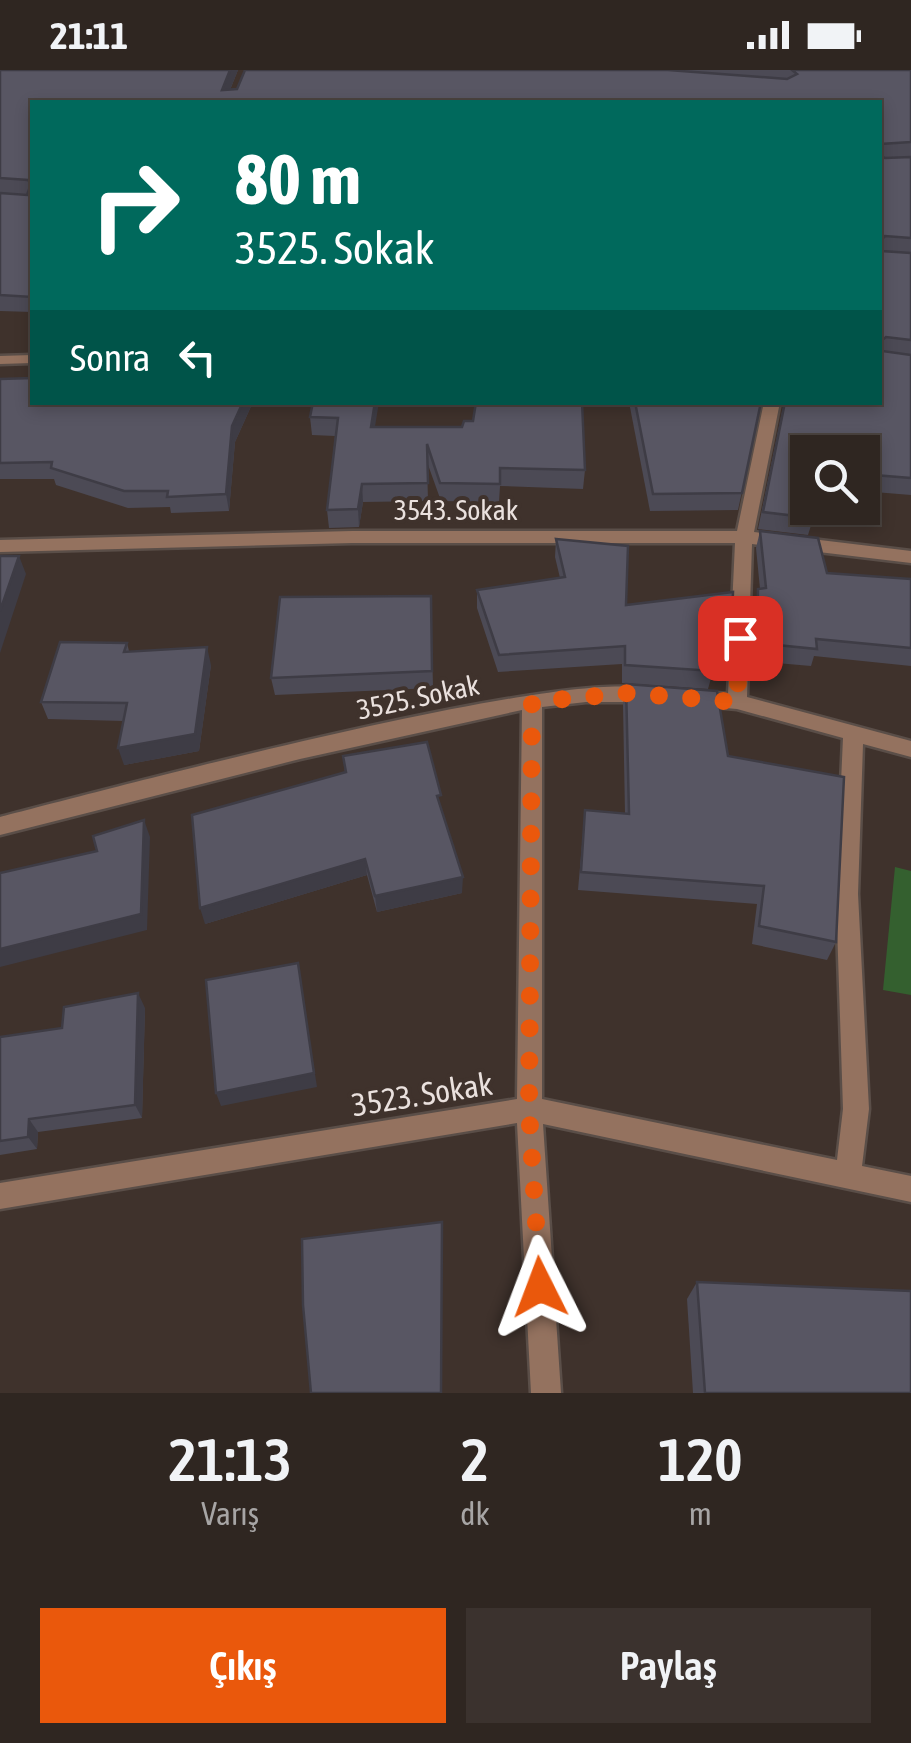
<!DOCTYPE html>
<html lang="tr">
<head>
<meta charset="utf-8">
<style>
	:root { --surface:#2f2621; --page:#3b322e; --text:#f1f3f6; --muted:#a7a5a5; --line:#4a433f; --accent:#ea580c }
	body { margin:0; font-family:"Asap Condensed",sans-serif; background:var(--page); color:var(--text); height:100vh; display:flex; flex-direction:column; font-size:38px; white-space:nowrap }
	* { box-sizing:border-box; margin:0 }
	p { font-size:32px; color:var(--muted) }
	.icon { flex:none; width:55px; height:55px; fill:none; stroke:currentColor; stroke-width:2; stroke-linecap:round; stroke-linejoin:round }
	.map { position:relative; height:1323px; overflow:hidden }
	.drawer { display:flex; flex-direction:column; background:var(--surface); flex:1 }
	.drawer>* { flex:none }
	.top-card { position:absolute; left:30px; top:30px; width:852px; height:305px; border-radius:0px; box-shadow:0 5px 15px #0003,0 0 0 2px var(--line); background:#00695c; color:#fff; overflow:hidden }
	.fabs { position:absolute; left:790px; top:365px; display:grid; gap:20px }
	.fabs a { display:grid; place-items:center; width:90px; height:90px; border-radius:0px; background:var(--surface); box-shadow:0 5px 15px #0003,0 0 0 2px var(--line); font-size:50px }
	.pin { position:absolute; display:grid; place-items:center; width:85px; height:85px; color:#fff; margin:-42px; border-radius:20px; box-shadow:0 5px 15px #0006 }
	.me { position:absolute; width:110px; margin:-55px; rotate:357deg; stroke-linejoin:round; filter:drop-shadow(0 0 8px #0008) }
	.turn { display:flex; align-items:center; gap:35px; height:210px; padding:0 40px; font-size:45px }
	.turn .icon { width:130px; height:130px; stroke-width:2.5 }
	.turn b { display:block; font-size:70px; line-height:85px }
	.then { display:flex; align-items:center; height:95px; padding:0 40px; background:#0003; gap:20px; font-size:38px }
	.eta { display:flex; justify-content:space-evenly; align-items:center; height:170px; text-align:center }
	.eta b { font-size:60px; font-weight:600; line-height:70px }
	.cta { display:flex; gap:20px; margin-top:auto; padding:20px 40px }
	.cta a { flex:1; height:115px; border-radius:0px; background:var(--accent); color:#fff; font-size:40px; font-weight:600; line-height:115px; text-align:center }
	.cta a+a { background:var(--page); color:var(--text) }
	.status { display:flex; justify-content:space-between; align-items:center; height:70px; padding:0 50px; background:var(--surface); direction:ltr }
	.status svg { height:28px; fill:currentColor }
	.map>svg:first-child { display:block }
	.green { fill:#34602f }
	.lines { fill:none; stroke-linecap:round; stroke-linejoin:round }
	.street-casing { stroke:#5a4e48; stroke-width:5 }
	.street { fill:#94725f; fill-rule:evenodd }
	.wall { fill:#4c4a55 }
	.shaded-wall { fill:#3e3c45 }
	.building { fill:#585663; stroke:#3e3c45; stroke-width:2.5 }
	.route { stroke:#ea580c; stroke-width:18; stroke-dasharray:0 32.4 }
	.labels { text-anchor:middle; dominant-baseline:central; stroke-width:8; stroke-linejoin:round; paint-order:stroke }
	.street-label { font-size:28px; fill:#eae1de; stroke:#3f322c }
	.near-street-label { font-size:32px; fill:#eae1de; stroke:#3f322c }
</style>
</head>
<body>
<div class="status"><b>21:11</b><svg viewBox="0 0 49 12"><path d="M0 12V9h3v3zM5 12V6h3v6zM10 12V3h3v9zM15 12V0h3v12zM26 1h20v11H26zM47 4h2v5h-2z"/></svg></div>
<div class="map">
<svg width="911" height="1323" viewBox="0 0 911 1323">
	<rect width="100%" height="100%" fill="#3f322c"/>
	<path class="green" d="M895,797L911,801V925L883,920Z"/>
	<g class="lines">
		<defs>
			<g id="street">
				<path d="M32,285V293L0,294V286Z"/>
				<path d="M764,332H780L754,462L911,481V493L752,474L747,627L911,671V687L863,674L858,824L869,1039L862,1096L911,1106V1132L543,1054L561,1323H531L517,1053L0,1139V1113L517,1029L522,640L300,689L0,765V747C78,727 623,580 658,625L648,632H586L542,637V1029L837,1090L843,1039L836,824L843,668L737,639L692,635L682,628L692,621L728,624L735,473H352L0,482V470L352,461H737Z"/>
			</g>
		</defs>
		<use href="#street" class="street-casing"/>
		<use href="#street" class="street"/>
	</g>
	<g class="wall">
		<path d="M0,0H238L230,20L237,19L245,0H911V425L862,421V382H808V438H841L837,451L813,449L808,465L758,459L784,332H880V32H32V242L0,241Z"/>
		<path d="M32,308V332H253L235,372L229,441L171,443L170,437L128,438L56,415L54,409H0V309Z"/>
		<path d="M313,332L375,357L585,400L583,419L500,416L499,432L441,431L427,392L428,431L363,432L359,457L329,458L327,440L335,366L312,365L310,347Z"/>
		<path d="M629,332H761L738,440L650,441Z"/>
		<path d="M760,461L827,503L911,509V596L814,586L811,596L752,591L754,537L760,519L756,478Z"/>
		<path d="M556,469L626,535L731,570L726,588L719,587L717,596H712L713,601L708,619L622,613V594L498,602L477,538V520L560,508L555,487Z"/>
		<path d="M431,526L433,618L275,625L271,608Z"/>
		<path d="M127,573L129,581L211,595L199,681L124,695V651L48,649L41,632Z"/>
		<path d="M626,614L728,686L836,872L827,890L752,874L757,834L578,820L585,740L625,744L623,634Z"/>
		<path d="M343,686L441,740L462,823L377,842L367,805L205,854L345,703Z"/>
		<path d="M145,938L142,1048L38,1062L37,1079L0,1085V967L62,958Z"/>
		<path d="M697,1212L911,1323H693L687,1229Z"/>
	</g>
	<g class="shaded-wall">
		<path d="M230,0H238L225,32L222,20Z"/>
		<path d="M243,332H253L235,372L229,441L226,424L232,356Z"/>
		<path d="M375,332H379L372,375L371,357Z"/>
		<path d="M362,414L363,432L359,457L358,439Z"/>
		<path d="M19,486L26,504L0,583V541Z"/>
		<path d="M207,577L211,595L199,681L124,695L118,678Z"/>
		<path d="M144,750L150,767L147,860L0,897V879Z"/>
		<path d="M365,789L367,805L205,854L200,838Z"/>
		<path d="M463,807L462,823L377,842L375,826Z"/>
		<path d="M298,893L317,1017L221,1036L216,1023Z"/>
		<path d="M138,923L145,938L142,1048L135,1035Z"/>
		<path d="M29,1049L38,1062L37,1079L28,1067Z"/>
	</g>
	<g class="building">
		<path d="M0,0H230L222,20L237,19L245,0H668L787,9L797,4L792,0H911V72L881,74L880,85L885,88L911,87V168L885,166L881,170L882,181L911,183V270L886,267L881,271L882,281L911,285V408L862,404V382H808V438H811L813,448L763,442L785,332H880V32H32V227L0,225V123L27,125L31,114L28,110L0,108Z"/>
		<path d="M32,305V332H243L232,356L226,424L167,427L168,421H124L51,398L52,392L0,393V309L32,308Z"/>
		<path d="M313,332H375L371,357H462L464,351H473L476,332H582L585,400L500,398V414L440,413L427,374L428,413L362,414L358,439L327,440L338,348L310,347Z"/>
		<path d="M635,332H761L742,423L653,424Z"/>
		<path d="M760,461L818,468L827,503L911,509V578L816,569L817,579L757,573L758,519L766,518Z"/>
		<path d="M556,469L628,476L626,535L733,522L731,570L721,569L722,578H709L713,601L625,595V576L499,585L477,520L565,507Z"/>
		<path d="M0,486H19L0,541Z"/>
		<path d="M431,526L432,601L271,608L280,527Z"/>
		<path d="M60,572L127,573L124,582L207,577L195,664L118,678L127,633L41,632Z"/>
		<path d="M626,614L717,621L728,686L844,707L836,872L759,856L764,816L581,802L585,740L629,744Z"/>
		<path d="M427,672L441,725L437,726L463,807L375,826L365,789L200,838L192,745L346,702L343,686Z"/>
		<path d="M144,750L141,844L0,879V803L97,781L93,766Z"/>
		<path d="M298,893L314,1003L216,1023L206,910Z"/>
		<path d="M138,923L135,1035L29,1049L28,1067L0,1071V967L62,958L64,937Z"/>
		<path d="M442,1152L441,1323H311L303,1235L302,1169Z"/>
		<path d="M697,1212L911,1221V1323H705Z"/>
	</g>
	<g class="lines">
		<path class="route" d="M540,1217L529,1040L532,632L628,623L737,632L740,568"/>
	</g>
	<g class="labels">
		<g class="street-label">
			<text x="456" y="440">3543. Sokak</text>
			<text transform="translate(418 627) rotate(-12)">3525. Sokak</text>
		</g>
		<g class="near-street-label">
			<text transform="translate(422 1024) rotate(-9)">3523. Sokak</text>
		</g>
	</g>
</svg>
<div class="fabs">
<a><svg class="icon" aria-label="search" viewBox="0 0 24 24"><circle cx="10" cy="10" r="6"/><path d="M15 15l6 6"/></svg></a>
</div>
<div class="pin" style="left:740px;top:568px;background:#d93025"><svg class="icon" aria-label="arrive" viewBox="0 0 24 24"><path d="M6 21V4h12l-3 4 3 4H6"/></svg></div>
<svg class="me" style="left:540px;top:1217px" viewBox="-20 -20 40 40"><path d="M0-17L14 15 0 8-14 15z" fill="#ea580c" stroke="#fff" stroke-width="4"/></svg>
<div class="top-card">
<div class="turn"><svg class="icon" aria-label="right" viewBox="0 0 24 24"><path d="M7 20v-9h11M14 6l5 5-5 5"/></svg><div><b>80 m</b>3525. Sokak</div></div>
<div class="then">Sonra<svg class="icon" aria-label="left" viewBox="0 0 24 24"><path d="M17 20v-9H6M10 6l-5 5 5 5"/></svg></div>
</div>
</div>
<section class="drawer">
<div class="eta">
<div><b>21:13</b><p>Varış</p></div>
<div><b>2</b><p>dk</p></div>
<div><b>120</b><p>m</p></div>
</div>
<div class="cta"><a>Çıkış</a><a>Paylaş</a></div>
</section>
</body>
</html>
